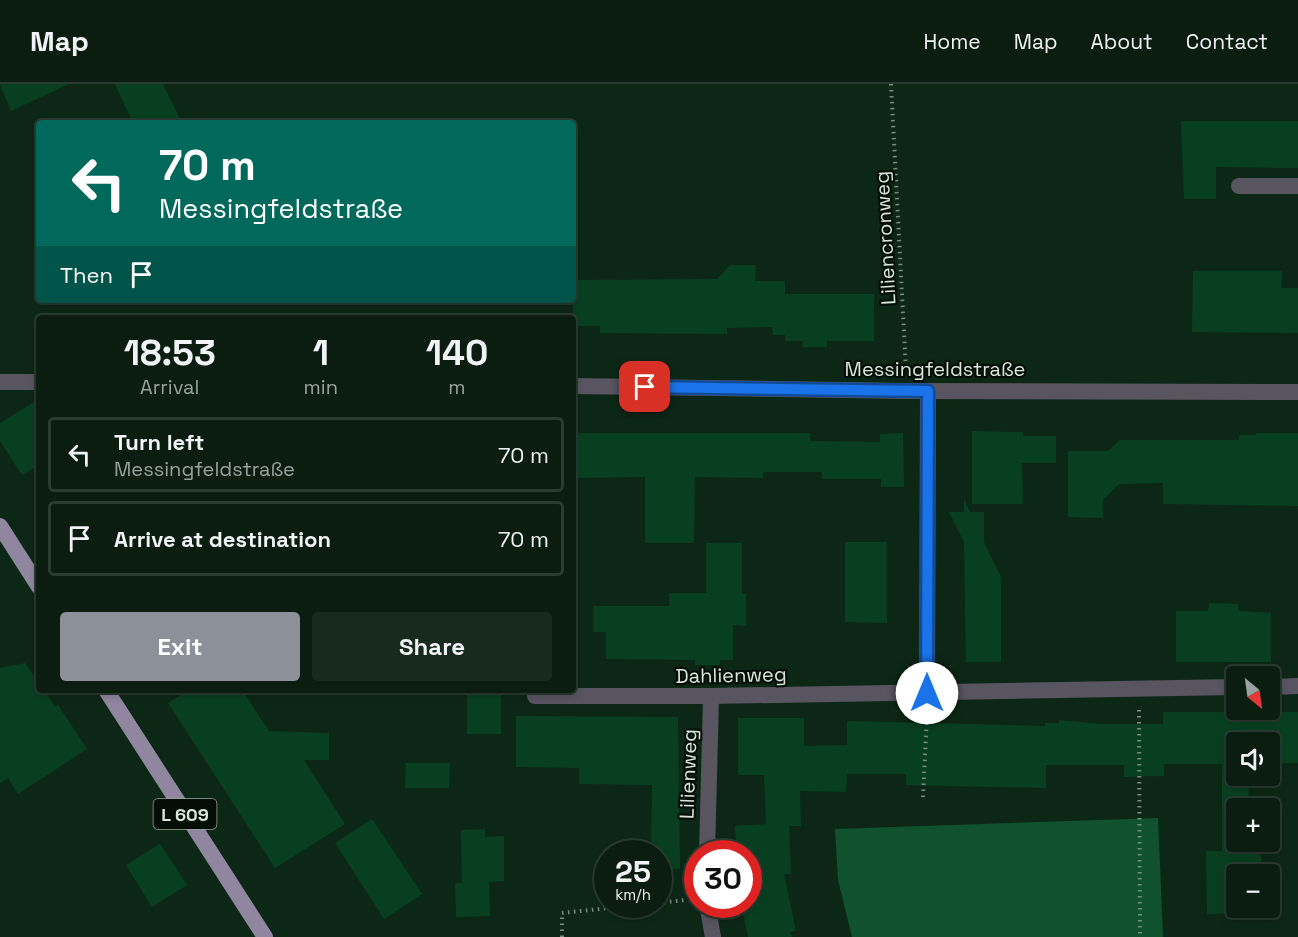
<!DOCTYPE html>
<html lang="en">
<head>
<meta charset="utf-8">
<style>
	:root { --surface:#0a1d10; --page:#182a1e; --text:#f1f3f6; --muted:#99a29f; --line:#2a3b30; --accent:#8c9099 }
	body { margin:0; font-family:"Space Grotesk",sans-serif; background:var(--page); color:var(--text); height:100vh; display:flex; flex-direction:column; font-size:22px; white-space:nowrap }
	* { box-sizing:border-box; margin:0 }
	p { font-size:20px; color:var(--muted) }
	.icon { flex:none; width:33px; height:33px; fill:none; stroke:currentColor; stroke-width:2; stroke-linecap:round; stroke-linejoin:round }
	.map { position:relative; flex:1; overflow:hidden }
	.details { position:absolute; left:36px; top:231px; width:540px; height:378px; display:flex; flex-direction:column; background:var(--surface); border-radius:6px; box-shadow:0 3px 9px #0003,0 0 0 2px var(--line) }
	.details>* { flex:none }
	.guide { position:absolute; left:36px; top:36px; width:540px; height:183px; border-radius:6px; box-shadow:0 3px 9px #0003,0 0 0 2px var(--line); background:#00695c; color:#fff; overflow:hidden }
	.needle { width:39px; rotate:151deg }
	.buttons { position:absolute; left:1226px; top:582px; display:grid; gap:12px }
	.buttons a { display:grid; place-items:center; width:54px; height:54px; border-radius:6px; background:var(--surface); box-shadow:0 3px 9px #0003,0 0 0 2px var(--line); font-size:30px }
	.speed { position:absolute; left:594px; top:756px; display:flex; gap:12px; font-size:30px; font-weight:700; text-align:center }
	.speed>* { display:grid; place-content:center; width:78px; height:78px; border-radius:50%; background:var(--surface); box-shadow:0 3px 9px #0003,0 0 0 2px var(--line); line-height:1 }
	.speed small { font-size:15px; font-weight:400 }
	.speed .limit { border:9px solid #d22; background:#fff; color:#111 }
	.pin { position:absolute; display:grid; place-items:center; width:51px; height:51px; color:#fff; margin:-26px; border-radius:12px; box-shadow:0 3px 9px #0006 }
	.me { position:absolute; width:66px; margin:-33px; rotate:0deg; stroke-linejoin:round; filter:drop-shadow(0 0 4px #0008) }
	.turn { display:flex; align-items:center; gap:21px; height:126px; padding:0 24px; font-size:27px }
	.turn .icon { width:78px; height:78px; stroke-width:2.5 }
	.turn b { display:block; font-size:42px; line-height:51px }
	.then { display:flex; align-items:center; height:57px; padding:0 24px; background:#0003; gap:12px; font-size:22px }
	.eta { display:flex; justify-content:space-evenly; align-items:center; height:102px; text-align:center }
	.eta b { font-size:36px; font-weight:700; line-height:42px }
	.cta { display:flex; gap:12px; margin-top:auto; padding:12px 24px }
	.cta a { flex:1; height:69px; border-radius:6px; background:var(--accent); color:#fff; font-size:24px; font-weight:700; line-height:69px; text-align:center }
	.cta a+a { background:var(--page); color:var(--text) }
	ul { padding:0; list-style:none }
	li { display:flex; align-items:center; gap:18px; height:75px; margin:0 12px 9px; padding:0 12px; border:3px solid var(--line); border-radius:6px }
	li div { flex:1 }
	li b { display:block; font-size:22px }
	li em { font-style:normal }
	header { display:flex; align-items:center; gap:36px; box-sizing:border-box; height:84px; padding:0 30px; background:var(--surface); border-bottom:2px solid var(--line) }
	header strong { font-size:28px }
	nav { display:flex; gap:33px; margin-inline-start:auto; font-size:21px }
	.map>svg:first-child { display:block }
	.green { fill:#0f522d }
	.building { fill:#093f21 }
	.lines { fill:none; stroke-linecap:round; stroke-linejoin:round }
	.path { stroke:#788d7f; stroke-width:4; stroke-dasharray:1.5 4.5; stroke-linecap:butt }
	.minor { stroke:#585460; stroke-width:16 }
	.primary { stroke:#90869f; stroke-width:16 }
	.route-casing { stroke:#114b97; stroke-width:15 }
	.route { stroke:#1a73e8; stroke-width:10 }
	.labels { text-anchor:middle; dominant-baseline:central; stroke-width:4.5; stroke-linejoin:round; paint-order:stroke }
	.shield { fill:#040d06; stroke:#98a69c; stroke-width:1.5 }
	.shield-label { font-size:18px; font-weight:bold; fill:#d8e7dc }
	.street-label { font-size:20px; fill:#d8e7dc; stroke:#040d06 }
</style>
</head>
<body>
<header>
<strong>Map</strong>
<nav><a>Home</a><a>Map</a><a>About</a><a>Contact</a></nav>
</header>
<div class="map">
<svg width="1298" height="853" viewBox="0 0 1298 853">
	<rect width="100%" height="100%" fill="#0d2716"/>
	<path class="green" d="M1158,734L1163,853H852L838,796L835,745Z"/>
	<g class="building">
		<path d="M0,0H69L11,27Z"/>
		<path d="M115,0H163L182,39H133Z"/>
		<path d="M1181,37H1298V84L1216,83V115H1184Z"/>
		<path d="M730,181H756L755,197H785V210H874V257H827V263H802L803,257H785V251H773L772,243L727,244V250L600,249V242H573V196L717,195Z"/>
		<path d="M1193,187H1282L1281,204H1298V249L1192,248Z"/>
		<path d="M39,315V381L22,391L0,357V339Z"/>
		<path d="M972,347L1023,348V352H1056V379H1022L1023,420H972Z"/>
		<path d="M573,349H810V357L880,358V350L903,349L904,403H881V395H822V388H763V394L695,393L694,459H645V393L573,394Z"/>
		<path d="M1256,349H1298V422L1163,420V399L1119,400L1103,416V434L1068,433V367H1108L1120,356H1239V351H1256Z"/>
		<path d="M964,415L970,428H984V458L1001,493V578H966L964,458L949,428H964Z"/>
		<path d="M845,458H887V539L845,538Z"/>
		<path d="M706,459H742V510H746V542L733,541V576H720V581H695V576L606,575V548H593V522H669V509H706Z"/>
		<path d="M1209,519L1238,520V527L1271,529V578H1176V527H1208Z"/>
		<path d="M25,579L39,599V606H44L55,623L58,621L87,665L18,710L8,694L0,699V584Z"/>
		<path d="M189,606H242L269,647L329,649V676H304L345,740L275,784L168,619Z"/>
		<rect x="467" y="606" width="34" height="44"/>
		<path d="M1163,628H1298V679H1269V658H1236V692H1254L1248,693L1249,724H1236V758H1249V767L1261,766V790H1236V824H1261V829L1207,830L1206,767H1222V680H1164V692L1124,693V681H1046V704L906,701V690H847L846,708L800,707L801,742H789L791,790H784L796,847L790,848L792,853H748L742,825L748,824V770H737L735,742L766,740L764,691H738V634H804V662L847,661V637L1045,642V639H1059V636L1099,640H1163Z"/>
		<path d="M516,632L678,633L680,785L658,786V770H651L652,701L579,700V684L516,683Z"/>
		<path d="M406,679H450L449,704H405Z"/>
		<path d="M372,735L422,810L384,835L335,759Z"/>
		<path d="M485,745V753L504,752V797L489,798L490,832L456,833L455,799H462L461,746Z"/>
		<path d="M160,760L187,801L152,823L126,781Z"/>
	</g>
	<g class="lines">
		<g class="path">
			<path d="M891,0L906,287"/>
			<path d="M1139,626L1140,853"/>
			<path d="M923,713L927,630"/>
			<path d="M658,819L685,816"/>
			<path d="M562,853V829L646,820"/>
		</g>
		<g class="minor">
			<path d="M1239,102H1298"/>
			<path d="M0,298H39"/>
			<path d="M573,302L906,307L1298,308"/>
			<path d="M1269,603L1298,602"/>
			<path d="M927,609L928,307"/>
			<path d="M535,612H711L1236,603"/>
			<path d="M707,770L711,612"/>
			<path d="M707,820L713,853"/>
		</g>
		<g class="primary">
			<path d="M0,442L39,503"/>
			<path d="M106,606L265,853"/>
		</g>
	</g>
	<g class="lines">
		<defs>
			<path id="route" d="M645,303L928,307L927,609"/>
		</defs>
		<use href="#route" class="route-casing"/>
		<use href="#route" class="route"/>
	</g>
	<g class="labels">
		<rect class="shield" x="153.5" y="715" width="63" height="30" rx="4.5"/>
		<g class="shield-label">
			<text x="185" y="730">L 609</text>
		</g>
		<g class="street-label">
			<text transform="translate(885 154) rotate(-93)">Liliencronweg</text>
			<text x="935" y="285">Messingfeldstraße</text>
			<text transform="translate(731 591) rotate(-1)">Dahlienweg</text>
			<text transform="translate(688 690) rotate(-88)">Lilienweg</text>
		</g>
	</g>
</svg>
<div class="buttons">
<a><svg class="needle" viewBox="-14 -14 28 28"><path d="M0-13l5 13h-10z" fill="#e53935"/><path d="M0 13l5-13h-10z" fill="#99a29f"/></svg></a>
<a><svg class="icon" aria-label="sound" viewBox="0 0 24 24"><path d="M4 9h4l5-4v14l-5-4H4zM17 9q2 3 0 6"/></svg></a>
<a>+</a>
<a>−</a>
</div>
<div class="speed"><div>25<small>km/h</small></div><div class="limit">30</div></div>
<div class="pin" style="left:645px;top:303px;background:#d93025"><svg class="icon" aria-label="arrive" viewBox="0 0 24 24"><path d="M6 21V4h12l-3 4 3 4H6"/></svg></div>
<svg class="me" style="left:927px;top:609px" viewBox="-20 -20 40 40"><circle r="19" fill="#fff"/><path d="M0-13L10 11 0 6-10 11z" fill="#1a73e8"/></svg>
<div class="guide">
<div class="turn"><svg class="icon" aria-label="left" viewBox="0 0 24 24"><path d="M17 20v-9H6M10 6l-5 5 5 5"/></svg><div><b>70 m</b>Messingfeldstraße</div></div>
<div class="then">Then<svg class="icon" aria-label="arrive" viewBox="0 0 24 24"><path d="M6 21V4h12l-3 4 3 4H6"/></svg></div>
</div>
<section class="details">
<div class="eta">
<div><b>18:53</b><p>Arrival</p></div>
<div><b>1</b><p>min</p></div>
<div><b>140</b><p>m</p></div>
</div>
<ul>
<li><svg class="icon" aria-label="left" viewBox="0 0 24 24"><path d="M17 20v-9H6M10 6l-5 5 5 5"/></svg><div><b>Turn left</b><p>Messingfeldstraße</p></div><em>70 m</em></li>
<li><svg class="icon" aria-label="arrive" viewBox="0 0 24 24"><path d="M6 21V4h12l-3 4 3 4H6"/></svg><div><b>Arrive at destination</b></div><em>70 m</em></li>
</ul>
<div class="cta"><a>Exit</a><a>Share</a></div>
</section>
</div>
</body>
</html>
